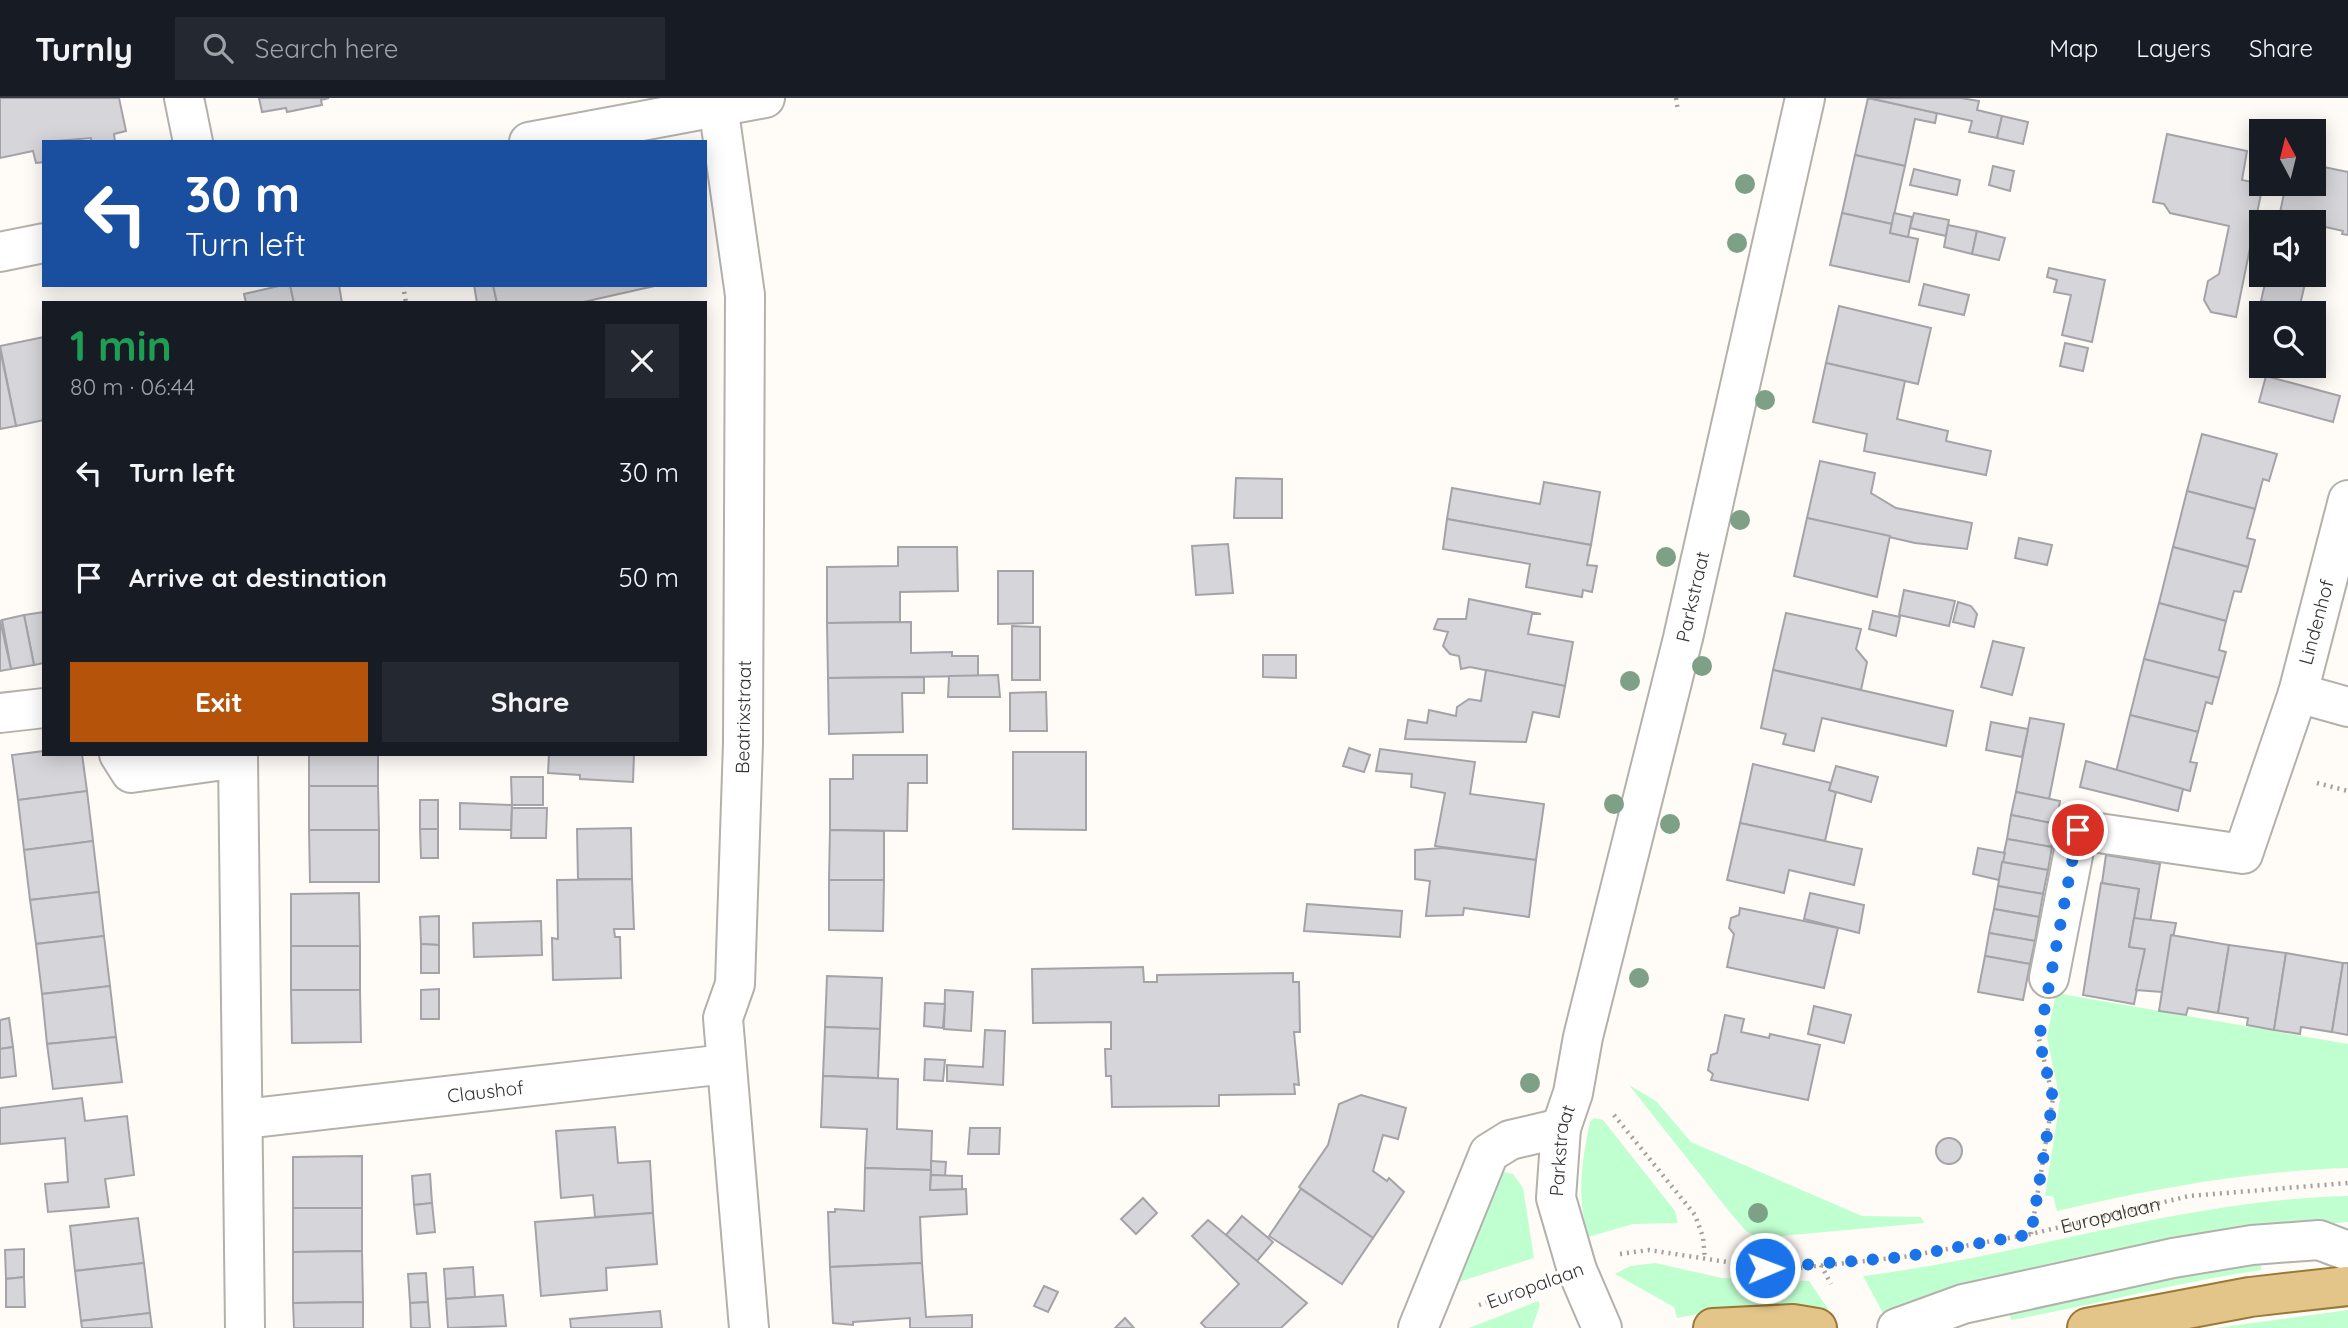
<!DOCTYPE html>
<html lang="en">
<head>
<meta charset="utf-8">
<style>
	:root { --surface:#171b24; --page:#242831; --text:#f1f3f6; --muted:#9ea1a6; --line:#363941; --accent:#b45309 }
	body { margin:0; font-family:Quicksand,sans-serif; background:var(--page); color:var(--text); height:100vh; display:flex; flex-direction:column; font-size:26px; white-space:nowrap }
	* { box-sizing:border-box; margin:0 }
	p { font-size:23px; color:var(--muted) }
	.icon { flex:none; width:38px; height:38px; fill:none; stroke:currentColor; stroke-width:2; stroke-linecap:round; stroke-linejoin:round }
	.map { position:relative; flex:1; overflow:hidden }
	.drawer { position:absolute; left:42px; top:203px; width:665px; height:455px; display:flex; flex-direction:column; background:var(--surface); border-radius:0px; box-shadow:0 4px 18px #0003 }
	.drawer>* { flex:none }
	.top-card { position:absolute; left:42px; top:42px; width:665px; height:147px; border-radius:0px; box-shadow:0 4px 18px #0003; background:#1a4fa0; color:#fff; overflow:hidden }
	.needle { width:46px; rotate:353deg }
	.tools { position:absolute; left:2249px; top:21px; display:grid; gap:14px }
	.tools a { display:grid; place-items:center; width:77px; height:77px; border-radius:0px; background:var(--surface); box-shadow:0 4px 18px #0003; font-size:35px }
	.pin { position:absolute; display:grid; place-items:center; width:60px; height:60px; color:#fff; margin:-30px; border:4px solid #fff; border-radius:50%; box-shadow:0 2px 7px #0007 }
	.me { position:absolute; width:77px; margin:-38px; rotate:89deg; stroke-linejoin:round; filter:drop-shadow(0 0 5px #0008) }
	.turn { display:flex; align-items:center; gap:24px; height:147px; padding:0 28px; font-size:32px }
	.turn .icon { width:91px; height:91px; stroke-width:2.5 }
	.turn b { display:block; font-size:49px; line-height:60px }
	.round { display:grid; place-items:center; flex:none; width:74px; height:74px; border-radius:0px; background:var(--page) }
	.headline { display:flex; align-items:center; justify-content:space-between; height:119px; padding:0 28px }
	h1 { font-size:42px; font-weight:700; line-height:52px; color:#1e9e55 }
	.primary-button { display:flex; gap:14px; margin-top:auto; padding:14px 28px }
	.primary-button a { flex:1; height:80px; border-radius:0px; background:var(--accent); color:#fff; font-size:28px; font-weight:700; line-height:80px; text-align:center }
	.primary-button a+a { background:var(--page); color:var(--text) }
	ul { padding:0; list-style:none }
	li { display:flex; align-items:center; gap:21px; height:105px; padding:0 28px }
	li div { flex:1 }
	li b { display:block; font-size:26px }
	li em { font-style:normal }
	header { display:flex; align-items:center; gap:42px; box-sizing:border-box; height:98px; padding:0 35px; background:var(--surface); border-bottom:2px solid var(--line) }
	header strong { font-size:33px }
	nav { display:flex; gap:38px; margin-inline-start:auto; font-size:24px }
	.search { width:490px; height:63px; background:var(--page); display:flex; align-items:center; gap:18px; box-sizing:border-box; padding:0 24px; border-radius:0px; color:var(--muted); font-size:26px }
	.map>svg:first-child { display:block }
	.green { fill:#c0ffd0 }
	.building { fill:#d6d5da; stroke:#a4a3a8; stroke-width:2 }
	.lines { fill:none; stroke-linecap:round; stroke-linejoin:round }
	.minor-casing { stroke:#b4b1ac; stroke-width:42 }
	.major-casing { stroke:#9a7937; stroke-width:42 }
	.path { stroke:#a3a19d; stroke-width:4.5; stroke-dasharray:2 5; stroke-linecap:butt }
	.minor { stroke:#fff; stroke-width:38 }
	.major { stroke:#e3c589; stroke-width:38 }
	.tree { fill:#7ea087 }
	.route { stroke:#1a73e8; stroke-width:12; stroke-dasharray:0 21.6 }
	.labels { text-anchor:middle; dominant-baseline:central; stroke-width:6; stroke-linejoin:round; paint-order:stroke }
	.street-label { font-size:19px; fill:#353432; stroke:#fff }
</style>
</head>
<body>
<header>
<strong>Turnly</strong>
<div class="search"><svg class="icon" aria-label="search" viewBox="0 0 24 24"><circle cx="10" cy="10" r="6"/><path d="M15 15l6 6"/></svg>Search here</div>
<nav><a>Map</a><a>Layers</a><a>Share</a></nav>
</header>
<div class="map">
<svg width="2348" height="1230" viewBox="0 0 2348 1230">
	<rect width="100%" height="100%" fill="#fffbf6"/>
	<g class="green">
		<path d="M2056,895L2348,946V1070C2249,1073 2153,1091 2057,1113L2053,1098H2045L2060,1002L2047,939Z"/>
		<path d="M1629,987L1656,1003L1691,1044L1862,1118L1921,1119L1924,1125L1758,1140L1746,1133L1732,1117Z"/>
		<path d="M1594,1020L1603,1022L1675,1113L1678,1125L1633,1126L1588,1139C1577,1098 1581,1066 1590,1024Z"/>
		<path d="M1504,1074L1513,1076L1523,1090L1534,1160L1452,1186L1496,1076Z"/>
		<path d="M2348,1098V1124L2268,1131L1883,1215L1863,1178C2023,1158 2183,1102 2348,1098Z"/>
		<path d="M2260,1162L2261,1172C2177,1184 2095,1207 2011,1222L2007,1207Z"/>
		<path d="M1655,1165L1722,1180L1809,1183L1828,1211L1824,1214H1710L1677,1220L1674,1209L1615,1176L1630,1168Z"/>
		<path d="M1538,1203L1540,1207L1532,1230H1469Z"/>
		<path d="M2348,1212V1230H2216Z"/>
	</g>
	<g class="building">
		<path d="M0,0H119L126,33L114,36L115,44H91V40L44,44V64L36,65L33,53L0,60Z"/>
		<path d="M259,0H329L321,2L322,7L287,14L286,10L262,14Z"/>
		<path d="M1868,0L1937,15L1935,25L1915,21L1905,68L1855,57Z"/>
		<path d="M1869,0H1961L1979,3L1977,12L2002,18L1997,40L1969,34L1972,23Z"/>
		<path d="M2002,18L2028,24L2023,46L1997,40Z"/>
		<path d="M2167,36L2247,53L2242,82L2263,86L2236,219L2211,214L2204,202L2208,183L2219,176L2229,128L2170,115L2164,106L2153,104Z"/>
		<path d="M1855,57L1905,68L1892,126L1842,115Z"/>
		<path d="M2314,67L2348,74V137L2342,136L2343,133L2317,127L2314,145V124H2278L2286,86H2314Z"/>
		<path d="M1993,68L2014,73L2010,93L1989,87Z"/>
		<path d="M1914,71L1960,82L1957,97L1910,87Z"/>
		<path d="M1842,115L1892,126L1890,135L1918,141L1909,184L1830,167Z"/>
		<path d="M1894,115L1912,119L1908,139L1890,135Z"/>
		<path d="M1914,115L1949,122L1946,138L1910,130Z"/>
		<path d="M1948,127L1977,133L1972,156L1944,149Z"/>
		<path d="M1977,133L2005,140L1999,162L1972,156Z"/>
		<path d="M2049,170L2105,182L2092,244L2062,237L2071,197L2054,194L2057,182L2047,179Z"/>
		<path d="M2267,177H2307L2299,211L2261,203Z"/>
		<path d="M1924,186L1969,197L1964,217L1919,207Z"/>
		<path d="M283,187H290L294,205H246L244,196Z"/>
		<path d="M290,187H339L342,205H294Z"/>
		<path d="M474,187H493L497,205H477Z"/>
		<path d="M493,187H659L579,205H497Z"/>
		<path d="M1839,208L1931,230L1918,286L1826,265Z"/>
		<path d="M44,239V322L16,328L0,248Z"/>
		<path d="M2065,245L2088,250L2083,273L2060,268Z"/>
		<path d="M0,251L16,328L0,331Z"/>
		<path d="M1826,265L1905,283L1897,321L1948,333L1946,343L1991,353L1986,377L1864,353L1867,336L1813,324Z"/>
		<path d="M2266,278L2340,298L2333,324L2259,304Z"/>
		<path d="M2202,336L2277,356L2269,383L2263,381L2255,411L2187,393Z"/>
		<path d="M1820,363L1875,375L1871,395L1896,410L1972,425L1967,451L1915,445L1807,420Z"/>
		<path d="M1236,380L1282,381V420H1234Z"/>
		<path d="M1544,384L1600,394L1591,447L1447,421L1452,390L1540,406Z"/>
		<path d="M2187,393L2255,411L2247,440L2255,442L2248,469L2173,449Z"/>
		<path d="M1807,420L1890,438L1877,499L1794,478Z"/>
		<path d="M1447,421L1591,447L1587,467L1597,468L1592,494L1583,492L1582,499L1526,489L1530,466L1443,451Z"/>
		<path d="M2019,440L2052,447L2047,467L2015,460Z"/>
		<path d="M1228,446L1233,495L1196,497L1192,448Z"/>
		<path d="M898,449H957L958,493L900,494V524L827,525V469L898,468Z"/>
		<path d="M2173,449L2248,469L2241,494L2234,493L2226,523L2159,505Z"/>
		<path d="M998,473H1033V525L998,526Z"/>
		<path d="M1904,492L1955,503L1949,528L1899,517Z"/>
		<path d="M1469,501L1541,516H1532L1528,536L1573,544L1565,588L1470,569L1461,571L1459,558L1450,556L1443,548L1448,534L1434,531L1438,521H1466Z"/>
		<path d="M1958,504L1971,508L1977,516L1974,529L1953,524Z"/>
		<path d="M2159,505L2226,523L2219,552L2226,554L2219,580L2144,561Z"/>
		<path d="M1873,513L1900,519L1896,538L1869,531Z"/>
		<path d="M44,514V565L34,567L24,517Z"/>
		<path d="M1786,515L1861,531L1856,551L1867,564L1861,592L1773,572Z"/>
		<path d="M24,517L34,567L11,571L2,522Z"/>
		<path d="M0,522L11,571L0,573Z"/>
		<path d="M911,524V555L952,554V558H978V578L828,580L827,525Z"/>
		<path d="M1012,528L1040,529V582H1012Z"/>
		<path d="M1993,543L2024,550L2012,597L1981,589Z"/>
		<path d="M1263,557H1296V580L1263,579Z"/>
		<path d="M2144,561L2219,580L2212,606L2206,604L2198,634L2130,617Z"/>
		<path d="M1486,572L1565,588L1559,619L1533,614L1526,644L1405,641L1408,622L1427,625L1429,612L1456,618L1457,609L1469,601L1481,603Z"/>
		<path d="M1773,572L1953,613L1946,648L1822,620L1814,653L1783,646L1786,636L1761,630Z"/>
		<path d="M998,577L1000,599H948L949,578Z"/>
		<path d="M924,579V595H902L903,634L829,636L828,580Z"/>
		<path d="M1046,594L1047,633H1010V595Z"/>
		<path d="M2130,617L2198,634L2190,664L2197,665L2190,693L2116,674Z"/>
		<path d="M2030,620L2064,626L2049,701L2016,694Z"/>
		<path d="M1991,624L2028,631L2022,659L1986,652Z"/>
		<path d="M1349,650L1370,657L1364,674L1343,668Z"/>
		<path d="M1380,651L1475,664L1470,696L1544,706L1536,762L1435,748L1445,695L1411,689L1412,676L1376,673Z"/>
		<path d="M44,653V656H82L87,693L18,702L12,657Z"/>
		<path d="M1013,654H1086V732L1013,731Z"/>
		<rect x="309" y="656" width="69" height="32"/>
		<path d="M549,656H634L633,684L580,681V677L548,675Z"/>
		<path d="M853,657H927V685H908L907,733L830,732V681H853Z"/>
		<path d="M2086,663L2183,691L2178,713L2080,689Z"/>
		<path d="M1753,666L1831,685L1829,692L1836,694L1825,743L1740,725Z"/>
		<path d="M1836,668L1878,679L1871,704L1829,692Z"/>
		<path d="M511,679H543V707H512Z"/>
		<path d="M309,688H378L379,732H309Z"/>
		<path d="M87,693L93,743L24,752L18,702Z"/>
		<path d="M2016,694L2060,703L2056,726L2011,717Z"/>
		<rect x="420" y="702" width="18" height="29"/>
		<path d="M460,705L512,707L511,732L460,731Z"/>
		<path d="M512,710H547L546,740H511Z"/>
		<path d="M2011,717L2056,726L2052,749L2007,741Z"/>
		<path d="M1740,725L1862,751L1854,787L1789,772L1784,795L1727,782Z"/>
		<path d="M631,730L632,781H578L577,731Z"/>
		<path d="M420,731H438V760H421Z"/>
		<path d="M309,732H379V784H310Z"/>
		<path d="M830,732L884,733V782H829Z"/>
		<path d="M2007,741L2052,749L2048,772L2002,764Z"/>
		<path d="M93,743L99,794L30,802L24,752Z"/>
		<path d="M1443,750L1536,762L1529,819L1464,810L1463,817L1426,818L1430,783L1415,781V752Z"/>
		<path d="M1978,750L2005,755L1999,782L1973,776Z"/>
		<path d="M2106,757L2160,766L2150,824L2134,820L2139,791L2102,785Z"/>
		<path d="M2002,764L2048,772L2043,796L1998,788Z"/>
		<path d="M632,781L634,831H614L615,839H620L621,880L553,882L552,840L558,841L557,782Z"/>
		<path d="M829,782H884L883,833L829,832Z"/>
		<path d="M2101,785L2139,791L2129,849L2145,851L2134,906L2083,897Z"/>
		<path d="M1998,788L2043,796L2039,819L1994,811Z"/>
		<path d="M99,794L104,838L36,846L30,802Z"/>
		<path d="M359,795L360,848H291V796Z"/>
		<path d="M1810,795L1864,807L1859,835L1804,821Z"/>
		<path d="M1307,806L1402,813L1400,839L1304,833Z"/>
		<path d="M1740,810L1838,830L1824,890L1727,869L1734,836L1729,830L1731,820L1739,817Z"/>
		<path d="M1994,811L2039,819L2035,843L1989,835Z"/>
		<path d="M439,818V847L421,846L420,819Z"/>
		<path d="M2134,820L2176,825L2162,894L2136,892L2145,851L2129,849Z"/>
		<path d="M541,823L542,857L474,859L473,825Z"/>
		<path d="M1989,835L2035,843L2030,866L1985,858Z"/>
		<path d="M2171,837L2229,847L2218,915L2188,910L2186,917L2159,913Z"/>
		<path d="M104,838L110,888L42,896L36,846Z"/>
		<path d="M421,846L439,847V875H421Z"/>
		<path d="M2229,847L2286,855L2274,932L2247,927L2248,920L2218,915Z"/>
		<rect x="291" y="848" width="69" height="44"/>
		<path d="M2286,855L2343,865L2332,934L2301,929L2300,936L2274,932Z"/>
		<path d="M1985,858L2030,866L2023,902L1978,894Z"/>
		<path d="M2343,865H2348V937L2332,934Z"/>
		<path d="M1143,869L1144,884H1157V877L1293,875V884H1299L1300,934H1294L1299,987L1294,986L1295,996L1219,997V1008L1112,1009L1111,978H1106L1105,951H1111V924L1033,925L1032,871Z"/>
		<path d="M827,878L882,880L880,931L825,929Z"/>
		<path d="M110,888L116,939L47,946L42,896Z"/>
		<path d="M439,891V921H421V892Z"/>
		<path d="M291,892H360L361,944L292,945Z"/>
		<path d="M945,892L973,894L971,933L944,931Z"/>
		<path d="M925,905L945,906L943,930L924,928Z"/>
		<path d="M1814,908L1851,917L1844,945L1808,936Z"/>
		<path d="M1725,917L1744,921L1741,934L1769,940L1770,936L1820,947L1808,1002L1711,982L1713,976L1708,972L1711,957L1717,955Z"/>
		<path d="M9,920L13,949L0,951V922Z"/>
		<path d="M825,929L880,931L878,980L823,978Z"/>
		<path d="M985,932L1005,933L1003,987L947,983V967L983,969Z"/>
		<path d="M116,939L122,984L53,991L47,946Z"/>
		<path d="M13,949L16,978L0,980V951Z"/>
		<path d="M925,961L945,962L943,983L924,982Z"/>
		<path d="M823,978L898,981L897,1031L932,1033L931,1072L865,1070L867,1031L821,1029Z"/>
		<path d="M1361,997L1406,1010L1398,1041L1383,1037L1373,1073L1387,1083L1389,1080L1404,1094L1373,1140L1299,1089L1328,1047L1339,1006Z"/>
		<path d="M82,1000L85,1023L127,1018L134,1077L105,1081L109,1109L48,1114L45,1086L68,1084L65,1040L0,1046V1010Z"/>
		<path d="M615,1029L618,1065L650,1063L653,1115L595,1119L593,1097L561,1100L556,1033Z"/>
		<path d="M970,1030H1000L999,1056H968Z"/>
		<circle cx="1949" cy="1053" r="13"/>
		<path d="M362,1058V1110H293V1059Z"/>
		<path d="M931,1063L946,1064L945,1078L931,1077Z"/>
		<path d="M865,1070L931,1072L930,1092L966,1091L967,1116L920,1119L922,1165L830,1169L828,1114H835V1111L864,1113Z"/>
		<path d="M430,1076L432,1105L414,1107L412,1078Z"/>
		<path d="M931,1077L962,1078V1091L930,1092Z"/>
		<path d="M1301,1091L1373,1140L1342,1186L1269,1138Z"/>
		<path d="M1143,1100L1157,1115L1136,1136L1121,1121Z"/>
		<path d="M432,1105L435,1134L417,1136L414,1107Z"/>
		<path d="M293,1110H362V1153L293,1154Z"/>
		<path d="M653,1115L657,1166L606,1170L607,1192L541,1198L535,1124Z"/>
		<path d="M1242,1118L1273,1144L1257,1163L1226,1137Z"/>
		<path d="M138,1120L144,1165L75,1173L70,1128Z"/>
		<path d="M1208,1122L1307,1205L1281,1230H1206L1201,1225L1239,1186L1192,1138Z"/>
		<path d="M24,1151V1179L6,1181L5,1152Z"/>
		<path d="M362,1153L363,1204L293,1205V1154Z"/>
		<path d="M144,1165L150,1215L81,1223L75,1173Z"/>
		<path d="M922,1165L926,1219L972,1217V1230H910V1220L853,1224V1227L833,1225L830,1169Z"/>
		<path d="M473,1169L475,1199L446,1201L444,1171Z"/>
		<path d="M426,1175L428,1204L410,1205L408,1176Z"/>
		<path d="M24,1179L25,1209H6V1181Z"/>
		<path d="M1044,1188L1058,1194L1048,1214L1034,1208Z"/>
		<path d="M503,1197L506,1228L448,1230L446,1201Z"/>
		<path d="M363,1204V1230H294L293,1205Z"/>
		<path d="M428,1204L430,1230H411L410,1205Z"/>
		<path d="M660,1213L662,1230H571L570,1221Z"/>
		<path d="M150,1215L152,1230H82L81,1223Z"/>
		<path d="M1125,1220L1134,1230H1115Z"/>
	</g>
	<g class="lines">
		<defs>
			<g id="minor">
				<path d="M184,0L193,44"/>
				<path d="M717,0L745,197L743,645L735,886L723,920L749,1230"/>
				<path d="M529,44L765,0"/>
				<path d="M0,154L44,145"/>
				<path d="M2348,402L2298,595L2348,609"/>
				<path d="M0,615L44,610"/>
				<path d="M119,656L131,675L238,660L245,1230"/>
				<path d="M2049,880L2078,732L2243,756L2298,595"/>
				<path id="s2" d="M244,1021L726,966"/>
				<path d="M1418,1230L1489,1055L1510,1042L1561,1030"/>
				<path id="s3" d="M1602,1230L1577,1172L1556,1100L1561,1030L1573,995L1583,939L1683,540L1805,0"/>
				<path d="M1897,1230L1963,1206L2173,1160L2252,1147L2319,1142L2348,1153"/>
			</g>
			<g id="major">
				<path d="M1713,1230L1793,1226L1817,1230"/>
				<path d="M2087,1230L2250,1199L2348,1188"/>
			</g>
		</defs>
		<use href="#minor" class="minor-casing"/>
		<use href="#major" class="major-casing"/>
		<g class="path">
			<path d="M1676,0L1678,14"/>
			<path d="M403,187L406,205"/>
			<path d="M2317,685L2348,693"/>
			<path d="M1614,1017L1695,1117L1703,1139L1705,1161"/>
			<path d="M2031,1136L2053,1000L2039,941L2042,923"/>
			<path id="s1" d="M1620,1156L1649,1152L1779,1172L1903,1159L2031,1136L2189,1098L2348,1085"/>
			<path d="M1821,1167L1831,1186"/>
			<path d="M1479,1207L1533,1188"/>
		</g>
		<use href="#minor" class="minor"/>
		<use href="#major" class="major"/>
	</g>
	<g class="tree">
		<circle cx="1745" cy="86" r="10"/>
		<circle cx="1737" cy="145" r="10"/>
		<circle cx="1765" cy="302" r="10"/>
		<circle cx="1740" cy="422" r="10"/>
		<circle cx="1666" cy="459" r="10"/>
		<circle cx="1702" cy="568" r="10"/>
		<circle cx="1630" cy="583" r="10"/>
		<circle cx="1614" cy="706" r="10"/>
		<circle cx="1670" cy="726" r="10"/>
		<circle cx="1639" cy="880" r="10"/>
		<circle cx="1530" cy="985" r="10"/>
		<circle cx="1758" cy="1115" r="10"/>
	</g>
	<g class="lines">
		<path class="route" d="M1765,1170L1903,1159L2031,1136L2053,1000L2039,941L2078,732"/>
	</g>
	<g class="labels">
		<g class="street-label">
			<text stroke="none"><textPath href="#s3" startOffset="756">Parkstraat</textPath></text>
			<text transform="translate(2316 524) rotate(-75)">Lindenhof</text>
			<text transform="translate(743 619) rotate(-89)">Beatrixstraat</text>
			<text stroke="none"><textPath href="#s2" startOffset="243">Claushof</textPath></text>
			<text stroke="none"><textPath href="#s3" startOffset="186">Parkstraat</textPath></text>
			<text stroke="none"><textPath href="#s1" startOffset="497">Europalaan</textPath></text>
			<text transform="translate(1535 1187) rotate(-20)">Europalaan</text>
		</g>
	</g>
</svg>
<div class="tools">
<a><svg class="needle" viewBox="-14 -14 28 28"><path d="M0-13l5 13h-10z" fill="#e53935"/><path d="M0 13l5-13h-10z" fill="#9ea1a6"/></svg></a>
<a><svg class="icon" aria-label="sound" viewBox="0 0 24 24"><path d="M4 9h4l5-4v14l-5-4H4zM17 9q2 3 0 6"/></svg></a>
<a><svg class="icon" aria-label="search" viewBox="0 0 24 24"><circle cx="10" cy="10" r="6"/><path d="M15 15l6 6"/></svg></a>
</div>
<div class="pin" style="left:2078px;top:732px;background:#d93025"><svg class="icon" aria-label="arrive" viewBox="0 0 24 24"><path d="M6 21V4h12l-3 4 3 4H6"/></svg></div>
<svg class="me" style="left:1765px;top:1170px" viewBox="-20 -20 40 40"><circle r="17" fill="#1a73e8" stroke="#fff" stroke-width="3"/><path d="M0-11L8 9 0 5-8 9z" fill="#fff"/></svg>
<div class="top-card">
<div class="turn"><svg class="icon" aria-label="left" viewBox="0 0 24 24"><path d="M17 20v-9H6M10 6l-5 5 5 5"/></svg><div><b>30 m</b>Turn left</div></div>
</div>
<section class="drawer">
<div class="headline"><div><h1>1 min</h1><p>80 m · 06:44</p></div><a class="round"><svg class="icon" aria-label="close" viewBox="0 0 24 24"><path d="M6 6l12 12M18 6L6 18"/></svg></a></div>
<ul>
<li><svg class="icon" aria-label="left" viewBox="0 0 24 24"><path d="M17 20v-9H6M10 6l-5 5 5 5"/></svg><div><b>Turn left</b></div><em>30 m</em></li>
<li><svg class="icon" aria-label="arrive" viewBox="0 0 24 24"><path d="M6 21V4h12l-3 4 3 4H6"/></svg><div><b>Arrive at destination</b></div><em>50 m</em></li>
</ul>
<div class="primary-button"><a>Exit</a><a>Share</a></div>
</section>
</div>
</body>
</html>
